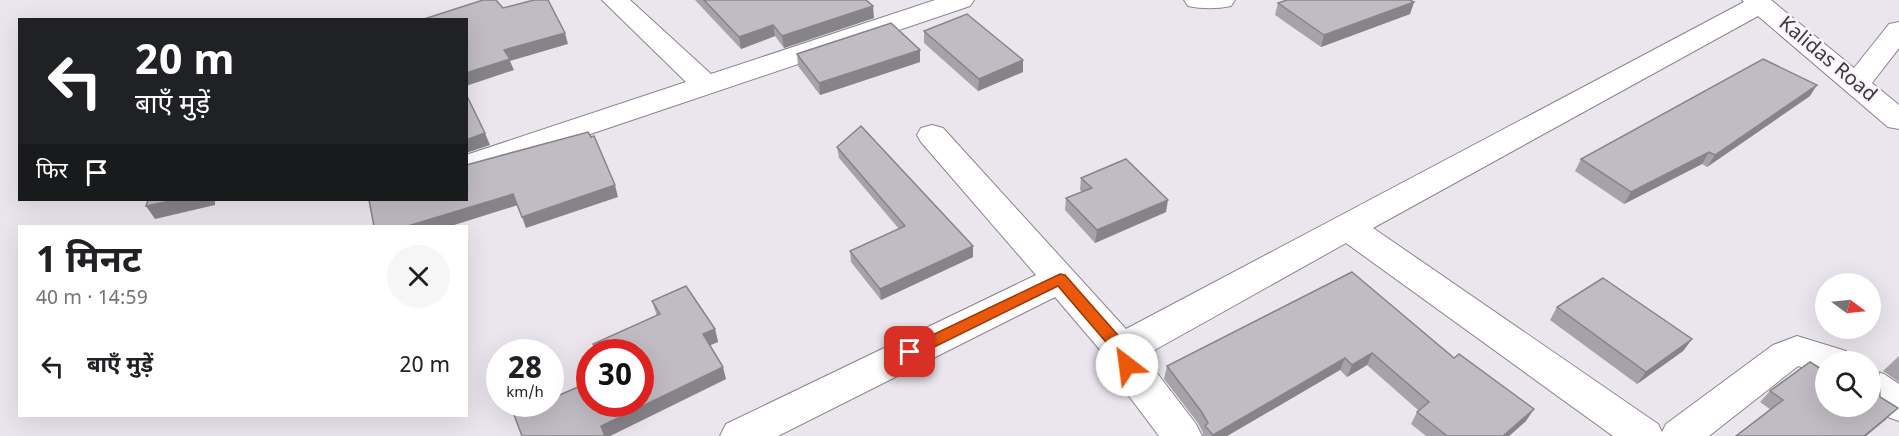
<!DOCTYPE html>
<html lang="hi">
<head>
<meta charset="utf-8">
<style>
	:root { --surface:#fff; --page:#f6f6f6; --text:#202124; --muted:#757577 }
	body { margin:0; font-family:Georgia,"Noto Sans Devanagari",serif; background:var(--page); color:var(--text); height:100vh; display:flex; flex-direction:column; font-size:22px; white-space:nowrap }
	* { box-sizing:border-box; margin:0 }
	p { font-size:20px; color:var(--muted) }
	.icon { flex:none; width:33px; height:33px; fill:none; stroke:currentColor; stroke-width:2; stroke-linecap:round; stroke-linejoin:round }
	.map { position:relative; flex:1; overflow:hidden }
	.sheet { position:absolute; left:18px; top:225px; width:450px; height:192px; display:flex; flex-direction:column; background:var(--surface); border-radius:0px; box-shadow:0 6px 24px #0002 }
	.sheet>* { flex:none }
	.top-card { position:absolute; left:18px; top:18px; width:450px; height:183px; border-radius:0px; box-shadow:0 6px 24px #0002; background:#202124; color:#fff; overflow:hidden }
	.needle { width:39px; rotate:105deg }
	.fabs { position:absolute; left:1815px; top:273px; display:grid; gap:12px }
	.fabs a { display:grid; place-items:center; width:66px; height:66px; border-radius:50%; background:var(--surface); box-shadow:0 6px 24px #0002; font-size:30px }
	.speed { position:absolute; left:486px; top:339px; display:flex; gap:12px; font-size:30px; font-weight:700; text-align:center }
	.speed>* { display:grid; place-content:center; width:78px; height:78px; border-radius:50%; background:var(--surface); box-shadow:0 6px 24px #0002; line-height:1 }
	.speed small { font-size:15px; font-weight:400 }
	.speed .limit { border:9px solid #d22; background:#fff; color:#111 }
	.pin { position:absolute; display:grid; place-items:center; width:51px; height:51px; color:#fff; margin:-26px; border-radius:12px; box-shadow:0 3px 9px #0006 }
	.me { position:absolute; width:66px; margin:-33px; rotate:330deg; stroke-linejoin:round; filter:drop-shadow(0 0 4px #0008) }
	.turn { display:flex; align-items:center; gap:21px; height:126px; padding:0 18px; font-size:27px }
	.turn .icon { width:78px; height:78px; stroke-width:2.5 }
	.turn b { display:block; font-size:42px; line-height:51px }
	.then { display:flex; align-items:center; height:57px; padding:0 18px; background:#0003; gap:12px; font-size:22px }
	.round { display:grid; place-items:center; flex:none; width:63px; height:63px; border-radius:32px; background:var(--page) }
	.head { display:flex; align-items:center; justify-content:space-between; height:102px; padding:0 18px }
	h1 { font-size:36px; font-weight:700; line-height:45px }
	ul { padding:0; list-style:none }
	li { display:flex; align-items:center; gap:18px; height:78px; padding:0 18px }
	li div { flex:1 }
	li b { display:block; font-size:22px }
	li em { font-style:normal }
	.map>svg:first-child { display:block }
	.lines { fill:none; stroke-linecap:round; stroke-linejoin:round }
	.minor-casing { stroke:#8a858d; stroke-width:2 }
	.minor { fill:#fff; fill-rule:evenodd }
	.wall { fill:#a6a2a9 }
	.shaded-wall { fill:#878489 }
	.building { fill:#c1bcc4; stroke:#878489; stroke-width:1.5 }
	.route { fill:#ea580c; stroke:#983908; stroke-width:1.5 }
	.labels { text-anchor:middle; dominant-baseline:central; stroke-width:5; stroke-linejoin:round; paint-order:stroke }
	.street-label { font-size:20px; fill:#3d3b3e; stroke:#f9f3fc }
</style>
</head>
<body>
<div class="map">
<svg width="1899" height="436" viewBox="0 0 1899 436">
	<rect width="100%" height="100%" fill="#ebe6ee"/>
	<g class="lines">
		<defs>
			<g id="minor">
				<path d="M602,0H630L711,74L935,0H974L970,6L466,176V155L686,82Z"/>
				<path d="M1184,0H1235L1231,6C1217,9 1202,9 1188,6Z"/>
				<path d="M1742,0H1771L1854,68L1889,24L1899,22V48L1872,83L1899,105V129L1888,127L1758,16L1373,228L1658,424L1662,432L1666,424L1773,345L1797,336L1846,351L1852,362H1826V375L1798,366L1709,436H1613L1346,243L1144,356L1196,424L1202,436H1159L1114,376L1107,358L1055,297L778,436H720L726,424L1036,275L921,142L917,135L921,128L932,125L943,128L1126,329L1744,2Z"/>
				<path d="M1870,370L1884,374L1899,384V421L1885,416L1870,406Z"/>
			</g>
		</defs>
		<use href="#minor" class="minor-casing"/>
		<use href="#minor" class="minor"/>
	</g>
	<g class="wall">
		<path d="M695,0H866L874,18L784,48L775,36L741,49Z"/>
		<path d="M1414,2L1410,14L1321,47L1275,15L1278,3Z"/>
		<path d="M924,31L1023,60V72L978,91L924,43Z"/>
		<path d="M920,50V62L820,95L798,66L797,54Z"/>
		<path d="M1810,96L1707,167L1702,164L1624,204L1575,171L1581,159Z"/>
		<path d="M837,147L973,246V257L881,300L851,262L850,251L899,229L839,158Z"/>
		<path d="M1081,178L1166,212L1095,243L1065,210L1066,198L1082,192L1080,190Z"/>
		<path d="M1352,272L1526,421L1509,436H1426L1411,424L1418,410L1367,365L1347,377L1340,370L1227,436H1202L1203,433L1198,423L1164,379L1167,366Z"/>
		<path d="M652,301L715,329L718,342L709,345L726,379L610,436H522L590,404L640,352H596L593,344L657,316Z"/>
		<path d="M1557,307L1692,339L1683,351L1637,384L1550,320Z"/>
		<path d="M1899,356V382L1883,371Z"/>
		<path d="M1770,391L1826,406L1880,397L1887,419L1866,436H1736L1771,410L1760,402Z"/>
	</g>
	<g class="shaded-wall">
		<path d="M1414,2L1410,14L1321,47L1324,35Z"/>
		<path d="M873,6L874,18L784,48L782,36Z"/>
		<path d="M773,25L775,36L741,49L739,37Z"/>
		<path d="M565,33L568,44L510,61L514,70L466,86V73L504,50Z"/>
		<path d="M920,50V62L820,95L819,83Z"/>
		<path d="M1023,60V72L978,91L979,79Z"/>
		<path d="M1817,85L1810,96L1707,167L1715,155Z"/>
		<path d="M485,133L490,145L466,153V140Z"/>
		<path d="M1709,152L1702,164L1624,204L1631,192Z"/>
		<path d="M615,185L618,197L526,228L522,217Z"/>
		<path d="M513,194L518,205L451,226H408Z"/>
		<path d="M175,200H215V205L155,219L146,206Z"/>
		<path d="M1168,200L1166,212L1095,243L1097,230Z"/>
		<path d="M973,246V257L881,300L880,289Z"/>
		<path d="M715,329L718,342L706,347L703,334Z"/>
		<path d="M1692,339L1683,351L1637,384L1646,372Z"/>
		<path d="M1372,353L1367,365L1347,377L1352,365Z"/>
		<path d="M1345,358L1340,370L1227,436H1212L1213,435Z"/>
		<path d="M723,367L726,379L610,436H605L601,426Z"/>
		<path d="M1898,408L1866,436H1864Z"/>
		<path d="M1534,409L1526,421L1509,436H1503Z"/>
	</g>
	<g class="building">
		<path d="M483,0H496L503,8L534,0H548L565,33L504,50L510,59L466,73V20H421Z"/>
		<path d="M704,0H866L873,6L782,36L773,25L739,37Z"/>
		<path d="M1287,0H1410L1414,2L1324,35L1278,3Z"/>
		<path d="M967,14L1023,60L979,79L924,31Z"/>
		<path d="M891,23L920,50L819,83L797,54Z"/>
		<path d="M1763,59L1817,85L1715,155L1709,152L1631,192L1581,159Z"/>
		<path d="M466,94L485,133L466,140Z"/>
		<path d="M861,126L973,246L880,289L850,251L905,226L837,147Z"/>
		<path d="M588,132L591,137L594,136L615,185L522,217L513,194L408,226H374L369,200H466V165Z"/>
		<path d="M1126,159L1168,200L1097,230L1066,198L1092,188L1081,178Z"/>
		<path d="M148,200H175L146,206Z"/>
		<path d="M1352,272L1454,358L1459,354L1534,409L1503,436H1447L1417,412L1429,402L1372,353L1352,365L1345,358L1213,435L1205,426L1208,423L1201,411L1167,366Z"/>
		<path d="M1603,278L1692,339L1646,372L1557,307Z"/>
		<path d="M686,286L715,329L703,334L723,367L601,426L605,436H522L514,415L541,404H550V399L590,382V404H640V352H598L593,344L660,314L652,301Z"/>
		<path d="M1810,362L1826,372V406H1870V380L1879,373L1880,397L1898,408L1864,436H1736L1783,400L1770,391Z"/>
	</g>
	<path class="route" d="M1060,274L1065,275L1130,349L1135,365L1133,369H1122L1117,355L1058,286L916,356H905L903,352L905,348Z"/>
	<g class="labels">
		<g class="street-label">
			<text transform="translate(1827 60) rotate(40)">Kalidas Road</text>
		</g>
	</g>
</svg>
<div class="fabs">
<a><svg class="needle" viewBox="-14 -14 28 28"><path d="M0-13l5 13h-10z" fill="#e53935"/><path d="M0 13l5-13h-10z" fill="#757577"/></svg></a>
<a><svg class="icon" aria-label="search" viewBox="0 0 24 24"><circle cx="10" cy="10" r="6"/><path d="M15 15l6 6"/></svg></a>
</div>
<div class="speed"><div>28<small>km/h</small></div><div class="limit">30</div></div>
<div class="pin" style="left:910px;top:352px;background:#d93025"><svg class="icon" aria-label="arrive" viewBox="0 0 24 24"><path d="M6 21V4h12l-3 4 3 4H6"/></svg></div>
<svg class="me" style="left:1127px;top:365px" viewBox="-20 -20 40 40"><circle r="19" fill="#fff"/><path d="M0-13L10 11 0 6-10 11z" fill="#ea580c"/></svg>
<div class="top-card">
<div class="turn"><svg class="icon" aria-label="left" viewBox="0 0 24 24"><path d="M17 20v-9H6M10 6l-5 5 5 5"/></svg><div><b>20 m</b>बाएँ मुड़ें</div></div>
<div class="then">फिर<svg class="icon" aria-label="arrive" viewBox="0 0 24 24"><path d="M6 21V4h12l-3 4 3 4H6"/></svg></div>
</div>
<section class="sheet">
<div class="head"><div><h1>1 मिनट</h1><p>40 m · 14:59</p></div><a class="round"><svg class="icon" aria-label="close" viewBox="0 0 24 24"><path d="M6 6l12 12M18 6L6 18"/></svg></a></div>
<ul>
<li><svg class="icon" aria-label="left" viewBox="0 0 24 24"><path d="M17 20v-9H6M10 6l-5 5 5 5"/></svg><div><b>बाएँ मुड़ें</b></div><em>20 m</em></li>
</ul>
</section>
</div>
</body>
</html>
